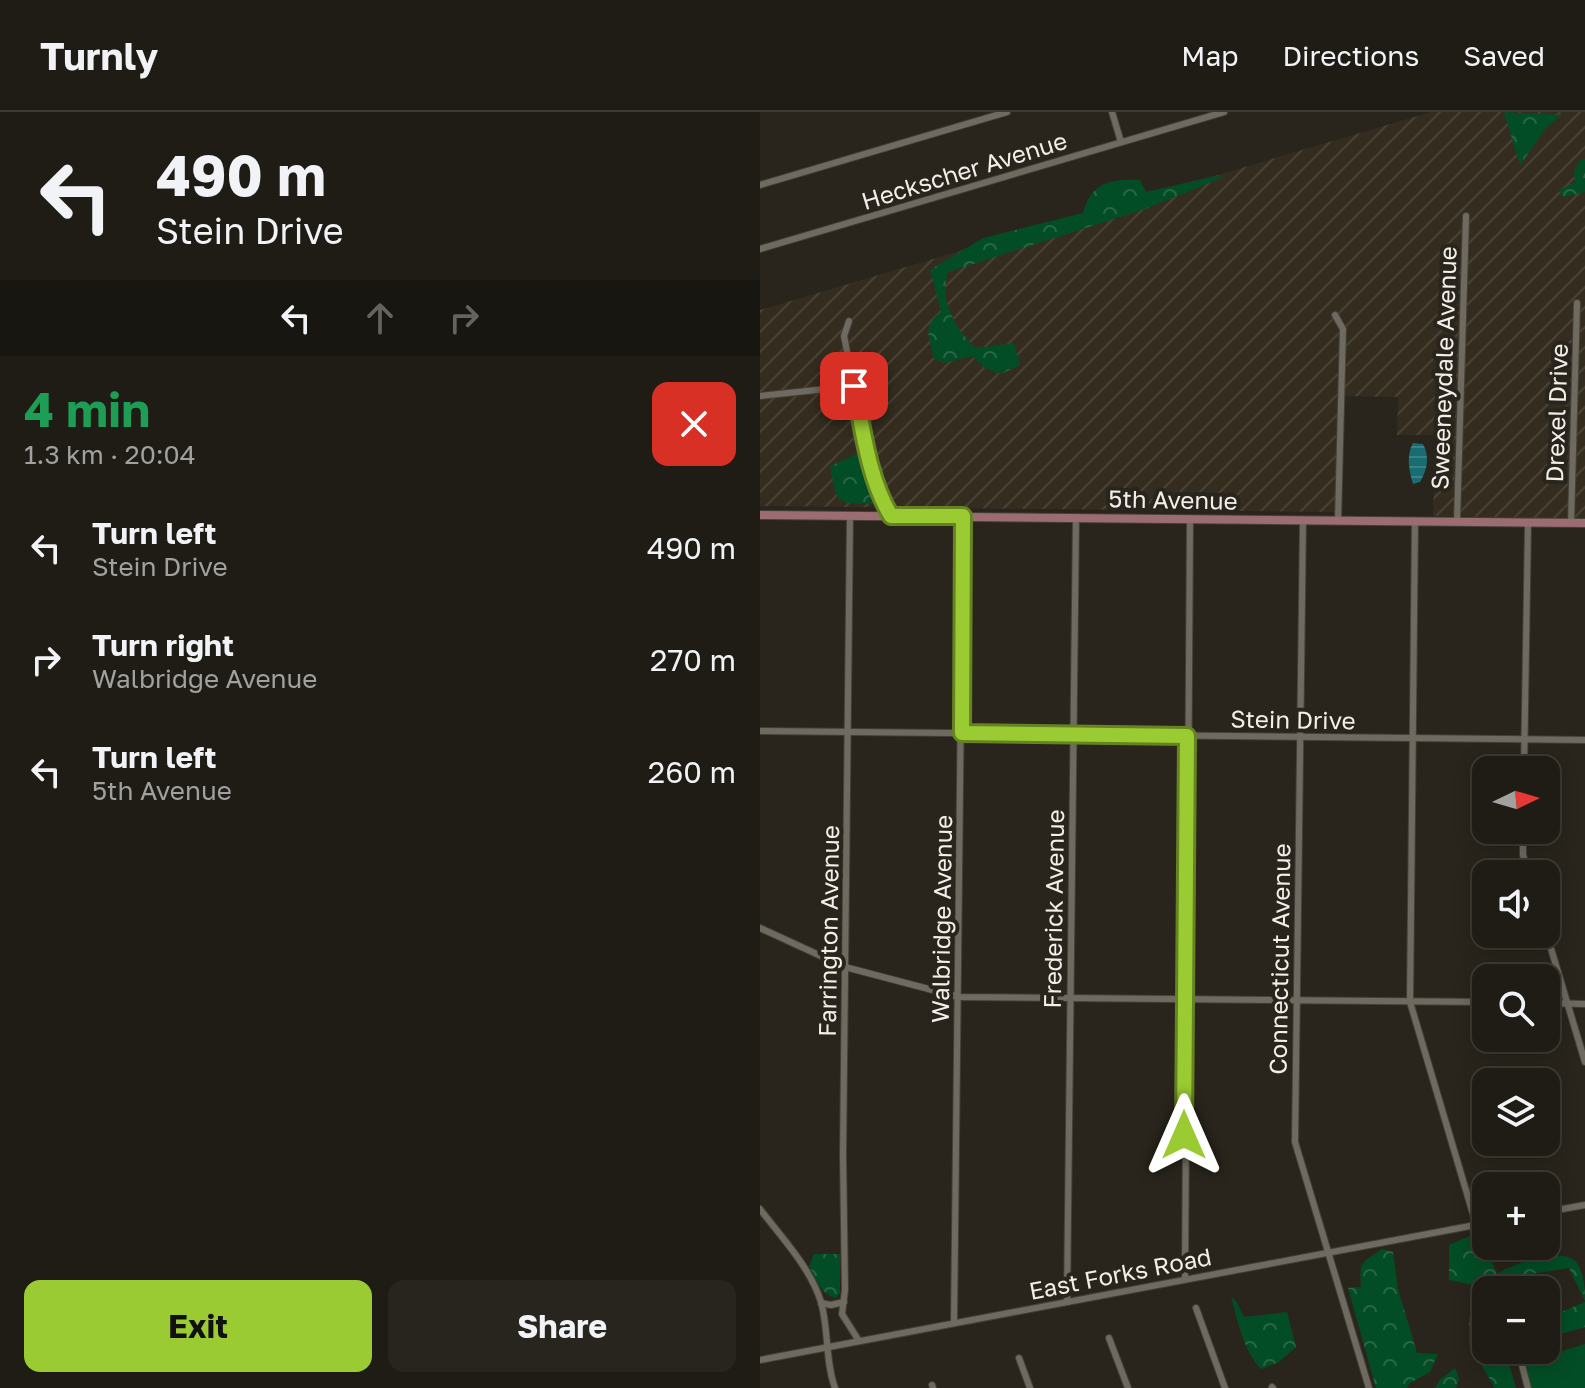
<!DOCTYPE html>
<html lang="en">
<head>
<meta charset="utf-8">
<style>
	:root { --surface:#1f1c15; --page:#27251e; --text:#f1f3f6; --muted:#a1a1a0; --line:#3c3a34; --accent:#9bcb33 }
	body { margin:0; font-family:"Golos Text",sans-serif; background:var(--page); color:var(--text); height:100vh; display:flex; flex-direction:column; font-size:30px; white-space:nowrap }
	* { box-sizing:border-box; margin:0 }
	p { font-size:26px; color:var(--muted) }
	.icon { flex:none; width:44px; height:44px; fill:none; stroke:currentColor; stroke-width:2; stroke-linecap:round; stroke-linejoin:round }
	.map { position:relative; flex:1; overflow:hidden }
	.details { display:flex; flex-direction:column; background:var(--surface); width:760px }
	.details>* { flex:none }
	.guide { background:#1f1c15; color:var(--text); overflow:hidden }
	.needle { width:52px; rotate:85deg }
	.fabs { position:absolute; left:712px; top:644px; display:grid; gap:16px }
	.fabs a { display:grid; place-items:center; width:88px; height:88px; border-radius:16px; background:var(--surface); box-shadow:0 4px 20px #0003,0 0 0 2px var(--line); font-size:40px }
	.pin { position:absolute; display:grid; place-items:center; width:68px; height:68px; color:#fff; margin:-34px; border-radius:16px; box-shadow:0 4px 12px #0006 }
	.me { position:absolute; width:88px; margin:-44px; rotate:0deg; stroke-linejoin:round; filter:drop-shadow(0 0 6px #0008) }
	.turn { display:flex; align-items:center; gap:28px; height:168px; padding:0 24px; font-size:36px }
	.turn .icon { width:104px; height:104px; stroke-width:2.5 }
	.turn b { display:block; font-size:56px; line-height:68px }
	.lanes { display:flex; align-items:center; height:76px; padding:0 24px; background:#0003; justify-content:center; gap:40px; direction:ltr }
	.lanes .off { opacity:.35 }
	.round { display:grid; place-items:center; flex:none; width:84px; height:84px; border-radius:16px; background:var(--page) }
	.summary { display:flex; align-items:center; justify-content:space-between; height:136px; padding:0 24px }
	h1 { font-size:48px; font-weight:700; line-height:60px; color:#1e9e55 }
	.action { display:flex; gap:16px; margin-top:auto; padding:16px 24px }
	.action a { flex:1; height:92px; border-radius:16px; background:var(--accent); color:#111; font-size:32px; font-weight:700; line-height:92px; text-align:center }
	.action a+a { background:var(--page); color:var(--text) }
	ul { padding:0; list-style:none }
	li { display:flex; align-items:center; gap:24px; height:112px; padding:0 24px }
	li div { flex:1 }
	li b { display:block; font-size:30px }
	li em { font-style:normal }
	header { display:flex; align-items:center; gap:48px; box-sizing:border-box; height:112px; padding:0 40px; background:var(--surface); border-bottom:2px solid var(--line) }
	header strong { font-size:38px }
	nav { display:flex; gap:44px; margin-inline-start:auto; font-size:28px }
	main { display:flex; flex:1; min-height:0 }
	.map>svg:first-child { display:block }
	.industrial { fill:url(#industrial-furrows) }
	.green { fill:#034d26 }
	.forest { fill:url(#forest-crowns) }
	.water { fill:url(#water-rules) }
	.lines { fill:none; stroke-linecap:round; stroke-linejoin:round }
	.minor-casing { stroke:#434039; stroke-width:8 }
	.major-casing { stroke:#434039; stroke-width:10 }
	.minor { stroke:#6f6a60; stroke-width:6 }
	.major { stroke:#9b6c72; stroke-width:8 }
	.route-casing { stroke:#658421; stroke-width:20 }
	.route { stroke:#9bcb33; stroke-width:14 }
	.labels { text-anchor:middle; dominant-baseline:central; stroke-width:8; stroke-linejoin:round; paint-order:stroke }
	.street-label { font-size:24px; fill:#f2efea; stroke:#29251c }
</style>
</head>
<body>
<header>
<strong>Turnly</strong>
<nav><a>Map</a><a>Directions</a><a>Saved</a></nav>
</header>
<main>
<section class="details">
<div class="guide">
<div class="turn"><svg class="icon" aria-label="left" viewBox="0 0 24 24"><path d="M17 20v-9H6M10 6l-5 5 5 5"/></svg><div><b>490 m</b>Stein Drive</div></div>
<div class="lanes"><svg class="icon" aria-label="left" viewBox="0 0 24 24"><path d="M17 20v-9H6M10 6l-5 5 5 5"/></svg><svg class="icon off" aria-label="ahead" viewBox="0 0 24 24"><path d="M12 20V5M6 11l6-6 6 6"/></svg><svg class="icon off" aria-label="right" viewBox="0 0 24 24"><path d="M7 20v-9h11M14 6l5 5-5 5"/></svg></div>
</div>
<div class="summary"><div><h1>4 min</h1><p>1.3 km · 20:04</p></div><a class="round" style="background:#d93025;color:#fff"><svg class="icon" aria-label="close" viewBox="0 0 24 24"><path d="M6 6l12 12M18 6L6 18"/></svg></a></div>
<ul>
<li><svg class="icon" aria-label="left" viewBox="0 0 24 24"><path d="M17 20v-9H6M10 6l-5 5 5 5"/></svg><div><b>Turn left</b><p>Stein Drive</p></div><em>490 m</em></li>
<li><svg class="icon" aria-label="right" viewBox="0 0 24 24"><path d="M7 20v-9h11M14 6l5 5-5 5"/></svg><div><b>Turn right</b><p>Walbridge Avenue</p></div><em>270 m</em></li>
<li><svg class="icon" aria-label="left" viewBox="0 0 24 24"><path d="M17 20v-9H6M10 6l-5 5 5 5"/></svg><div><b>Turn left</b><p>5th Avenue</p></div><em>260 m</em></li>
</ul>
<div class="action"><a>Exit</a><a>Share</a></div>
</section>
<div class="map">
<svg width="825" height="1276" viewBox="0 0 825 1276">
	<defs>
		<pattern id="industrial-furrows" width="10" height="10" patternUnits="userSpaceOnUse" patternTransform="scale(2)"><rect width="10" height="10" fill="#342d1f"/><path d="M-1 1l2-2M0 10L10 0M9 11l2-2" fill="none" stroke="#484235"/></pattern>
		<pattern id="forest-crowns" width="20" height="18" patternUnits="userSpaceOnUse" patternTransform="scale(2)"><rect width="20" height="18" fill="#034d26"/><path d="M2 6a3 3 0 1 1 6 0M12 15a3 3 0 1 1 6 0" fill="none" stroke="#286746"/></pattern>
		<pattern id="water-rules" width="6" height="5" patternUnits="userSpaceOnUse" patternTransform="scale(2)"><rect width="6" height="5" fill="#186c72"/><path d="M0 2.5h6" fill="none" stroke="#3a8186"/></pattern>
	</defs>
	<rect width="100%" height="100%" fill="#29251c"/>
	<path class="industrial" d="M671,0H825V407L673,404L676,323H637L638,285L581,284L578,400L0,394V198Z"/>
	<path class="green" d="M825,1232V1276H771L764,1251Z"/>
	<g class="forest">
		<path d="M744,0L802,3L787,15L760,53Z"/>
		<path d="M820,47H825V80L804,85L798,79L815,70L814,60Z"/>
		<path d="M455,64L464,65L385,97L188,160C179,188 195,217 216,236L254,231L260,253L241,262L225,256L212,244L185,251L174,247C170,226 161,214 181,200L170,158L223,126L323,101C332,69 351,67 380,68L386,80Z"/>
		<path d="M99,341L113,392C73,391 78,392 70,354Z"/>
		<path d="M719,1120L737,1162C751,1153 805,1133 817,1151C824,1162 825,1176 825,1189L809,1156L760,1164L744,1178H726V1238H745L756,1276H735L709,1232V1206L717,1201L724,1186L713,1173L689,1168V1133Z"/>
		<path d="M622,1137L633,1140L638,1177L657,1241L678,1242L670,1260L650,1271L647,1276H616L588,1176L601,1175C599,1148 602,1151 622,1137Z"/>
		<path d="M54,1142H80V1181L76,1186C61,1183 56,1167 49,1154Z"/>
		<path d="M471,1185L476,1189L484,1205L527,1200L536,1235L519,1250L501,1257C483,1238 478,1209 471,1185Z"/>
		<path d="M825,1190V1215L794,1224L792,1204Z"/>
		<path d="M695,1256L699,1267L696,1276H675L680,1268Z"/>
	</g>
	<path class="water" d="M653,331L663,332C670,345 667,358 660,370L653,372C649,359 646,343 653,331Z"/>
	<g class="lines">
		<defs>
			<g id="minor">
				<path d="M352,0L361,30"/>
				<path d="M0,73L247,0"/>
				<path d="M0,137L464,0"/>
				<path d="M575,203L583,217L578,408"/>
				<path d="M89,209L84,224C95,278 103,357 131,404"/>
				<path d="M0,284L94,274"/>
				<path d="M90,403L83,1044L85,1178L82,1202L99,1229"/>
				<path d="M543,408L535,1030L609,1276"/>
				<path d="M655,409L650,890L716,1112"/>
				<path d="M697,409L706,104"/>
				<path d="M811,411L817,191"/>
				<path d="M0,619L825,628"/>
				<path d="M764,658L768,412"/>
				<path d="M763,718V743L769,762"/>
				<path d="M0,816L85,855L199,885L726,890"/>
				<path d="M786,820L825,950"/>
				<path d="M786,891L825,892"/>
				<path d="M0,1097C22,1126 50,1155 61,1190C69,1218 65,1249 75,1276"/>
				<path d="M786,1100L825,1093"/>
				<path d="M425,1167L430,407"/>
				<path d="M307,1190L316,405"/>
				<path d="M61,1191L71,1193L84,1190"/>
				<path d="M436,1196L465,1276"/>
				<path d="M194,1211L203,404"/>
				<path d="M349,1226L368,1276"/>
				<path d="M758,1238L768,1276"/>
				<path d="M259,1246L270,1276"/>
				<path d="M0,1248L726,1111"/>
				<path d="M172,1273L173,1276"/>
				<path d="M512,1275L513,1276"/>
			</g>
			<path id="major" d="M0,403L825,411"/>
		</defs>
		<use href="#minor" class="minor-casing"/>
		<use href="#major" class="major-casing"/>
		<use href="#minor" class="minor"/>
		<use href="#major" class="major"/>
	</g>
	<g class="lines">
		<defs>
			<path id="route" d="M94,274C103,317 108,366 131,404H203L202,621L427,624L424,1023"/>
		</defs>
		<use href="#route" class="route-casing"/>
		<use href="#route" class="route"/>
	</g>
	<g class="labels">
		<g class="street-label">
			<text transform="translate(204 58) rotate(-17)">Heckscher Avenue</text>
			<text transform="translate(683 256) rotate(-88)">Sweeneydale Avenue</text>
			<text transform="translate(796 301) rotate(-88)">Drexel Drive</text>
			<text transform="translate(413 387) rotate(1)">5th Avenue</text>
			<text transform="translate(533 607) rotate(1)">Stein Drive</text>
			<text transform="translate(293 797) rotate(-89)">Frederick Avenue</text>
			<text transform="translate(181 807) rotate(-89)">Walbridge Avenue</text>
			<text transform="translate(68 819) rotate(-89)">Farrington Avenue</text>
			<text transform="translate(519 847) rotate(-89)">Connecticut Avenue</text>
			<text transform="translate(360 1161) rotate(-11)">East Forks Road</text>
		</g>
	</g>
</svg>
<div class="fabs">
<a><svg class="needle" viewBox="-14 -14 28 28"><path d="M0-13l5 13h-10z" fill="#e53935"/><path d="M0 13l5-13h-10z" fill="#a1a1a0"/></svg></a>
<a><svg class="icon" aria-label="sound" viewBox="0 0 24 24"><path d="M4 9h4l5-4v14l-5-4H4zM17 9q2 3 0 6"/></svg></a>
<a><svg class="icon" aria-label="search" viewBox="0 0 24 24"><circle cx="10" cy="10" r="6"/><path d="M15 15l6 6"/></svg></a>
<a><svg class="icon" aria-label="layers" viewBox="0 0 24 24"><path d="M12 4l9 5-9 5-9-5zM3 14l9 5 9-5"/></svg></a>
<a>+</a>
<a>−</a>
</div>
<div class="pin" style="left:94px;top:274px;background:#d93025"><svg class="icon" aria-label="arrive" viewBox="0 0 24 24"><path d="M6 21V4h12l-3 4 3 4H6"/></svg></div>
<svg class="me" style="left:424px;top:1023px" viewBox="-20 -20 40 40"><path d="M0-17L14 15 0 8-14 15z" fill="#9bcb33" stroke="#fff" stroke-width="4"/></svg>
</div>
</main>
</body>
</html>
